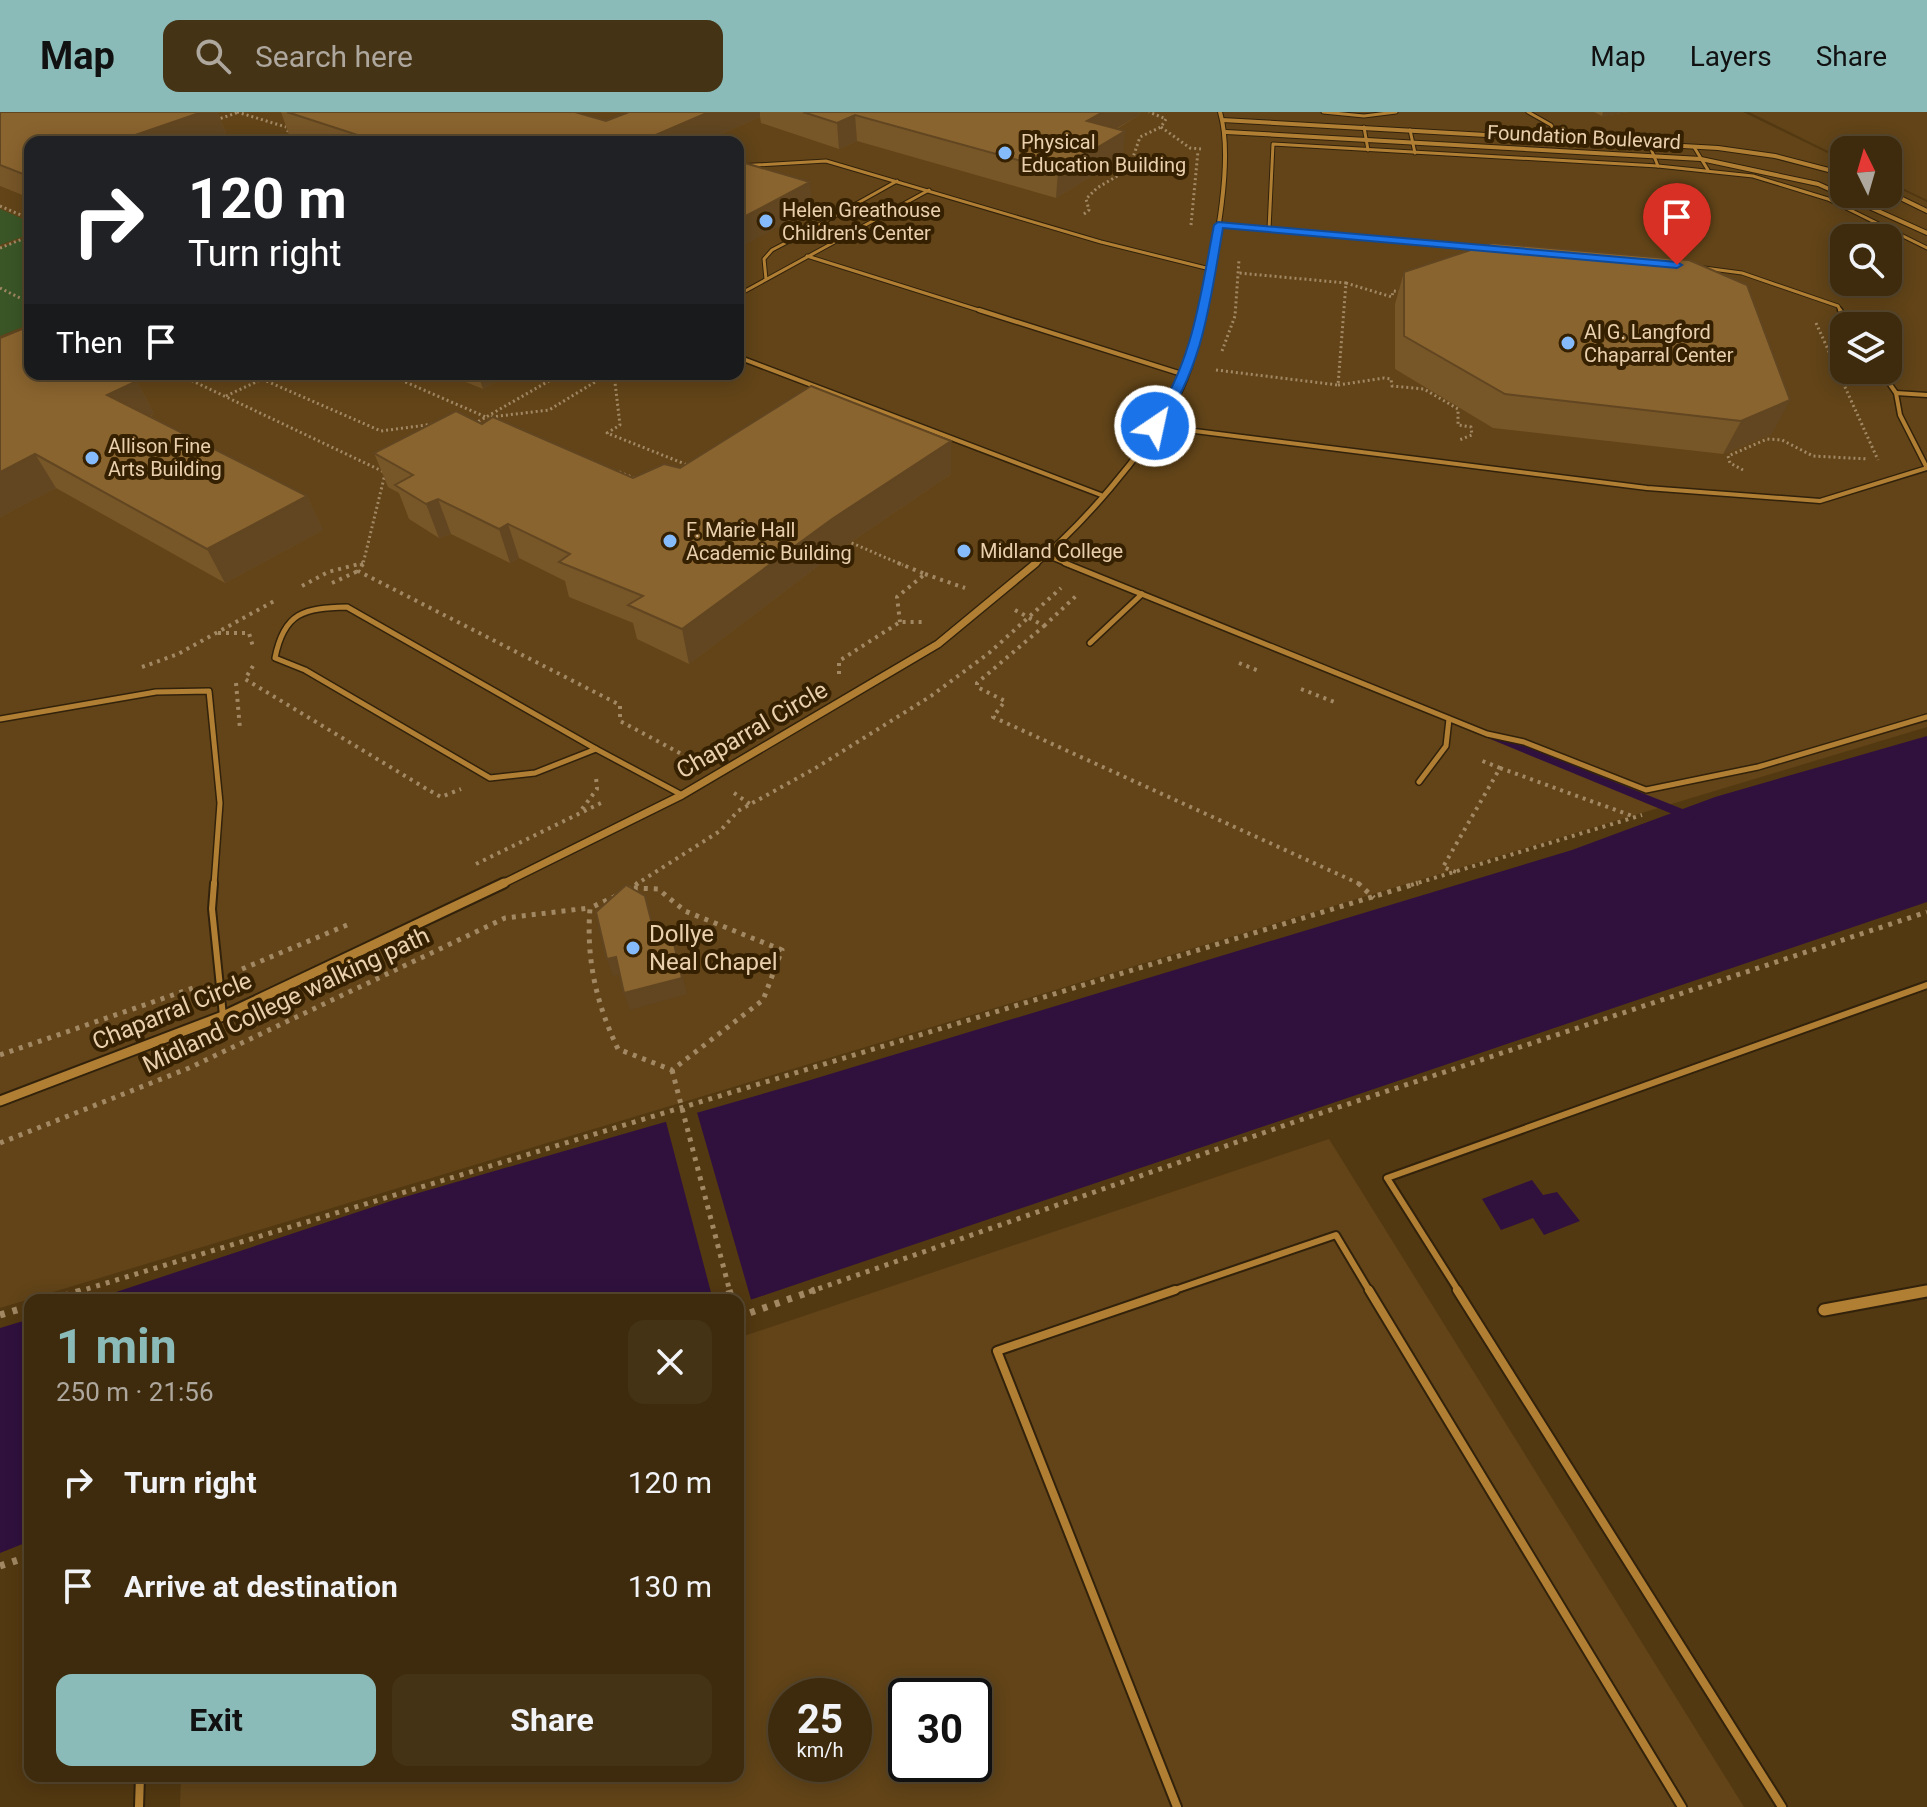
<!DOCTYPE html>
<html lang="en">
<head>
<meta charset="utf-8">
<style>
	:root { --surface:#3e2b0d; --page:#453316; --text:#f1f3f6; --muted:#ada79d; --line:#57472e; --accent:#8bbbb9 }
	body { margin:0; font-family:Roboto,sans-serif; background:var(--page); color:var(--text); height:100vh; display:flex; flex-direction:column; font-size:30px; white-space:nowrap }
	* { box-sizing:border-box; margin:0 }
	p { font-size:26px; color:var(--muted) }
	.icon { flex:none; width:44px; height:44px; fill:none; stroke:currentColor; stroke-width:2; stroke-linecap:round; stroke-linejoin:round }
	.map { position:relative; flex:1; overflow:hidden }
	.drawer { position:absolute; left:24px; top:1182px; width:720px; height:488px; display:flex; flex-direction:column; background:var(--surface); border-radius:16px; box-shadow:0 4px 20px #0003,0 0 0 2px var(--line) }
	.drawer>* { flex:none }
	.hud { position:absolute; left:24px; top:24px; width:720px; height:244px; border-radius:16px; box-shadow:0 4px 20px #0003,0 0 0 2px var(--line); background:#202124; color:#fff; overflow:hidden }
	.needle { width:52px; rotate:355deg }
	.buttons { position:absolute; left:1830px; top:24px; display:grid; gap:16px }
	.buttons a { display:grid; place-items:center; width:72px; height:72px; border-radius:16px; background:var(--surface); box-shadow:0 4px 20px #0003,0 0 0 2px var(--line); font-size:40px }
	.speed { position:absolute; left:768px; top:1566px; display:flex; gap:16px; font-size:40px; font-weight:700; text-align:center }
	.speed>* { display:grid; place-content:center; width:104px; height:104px; border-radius:50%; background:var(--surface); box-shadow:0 4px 20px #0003,0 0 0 2px var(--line); line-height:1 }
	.speed small { font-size:20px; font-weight:400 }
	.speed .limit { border:4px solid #111; border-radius:12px; background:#fff; color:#111 }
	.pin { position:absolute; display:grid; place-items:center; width:68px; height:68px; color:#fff; margin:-82px -34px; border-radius:50% 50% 50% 0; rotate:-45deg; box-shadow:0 0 8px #0007 }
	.pin .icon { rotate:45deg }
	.me { position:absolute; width:88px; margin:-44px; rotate:34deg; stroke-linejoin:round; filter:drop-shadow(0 0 6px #0008) }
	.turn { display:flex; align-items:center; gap:28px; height:168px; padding:0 32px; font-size:36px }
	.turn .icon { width:104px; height:104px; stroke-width:2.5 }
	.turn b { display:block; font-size:56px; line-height:68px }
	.then { display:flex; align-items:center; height:76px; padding:0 32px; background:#0003; gap:16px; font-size:30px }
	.round { display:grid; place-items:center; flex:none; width:84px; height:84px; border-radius:16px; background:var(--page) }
	.overview { display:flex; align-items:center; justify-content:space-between; height:136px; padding:0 32px }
	h1 { font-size:48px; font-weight:700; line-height:60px; color:var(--accent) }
	.cta { display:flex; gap:16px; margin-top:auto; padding:16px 32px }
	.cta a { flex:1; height:92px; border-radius:16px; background:var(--accent); color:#111; font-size:32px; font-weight:700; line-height:92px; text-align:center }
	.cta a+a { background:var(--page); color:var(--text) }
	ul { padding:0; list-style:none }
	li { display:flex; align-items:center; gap:24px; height:104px; padding:0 32px }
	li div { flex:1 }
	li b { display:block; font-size:30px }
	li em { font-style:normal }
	header { display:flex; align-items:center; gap:48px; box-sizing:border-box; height:112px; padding:0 40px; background:var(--accent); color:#111 }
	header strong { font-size:38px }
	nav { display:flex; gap:44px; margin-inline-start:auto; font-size:28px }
	.search { width:560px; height:72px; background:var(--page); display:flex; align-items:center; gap:20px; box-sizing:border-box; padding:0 28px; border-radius:16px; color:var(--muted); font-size:30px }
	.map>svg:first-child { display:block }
	.built { fill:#624418; fill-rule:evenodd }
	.green { fill:#3a5627 }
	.water { fill:#30113e }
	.pier { fill:#533911 }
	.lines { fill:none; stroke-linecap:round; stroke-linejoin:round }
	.stream { fill:#30113e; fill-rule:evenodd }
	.lane-far4-casing { stroke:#32220b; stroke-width:5 }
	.lane-far3-casing { stroke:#32220b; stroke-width:7 }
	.lane-far2-casing { stroke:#32220b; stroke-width:8 }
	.lane-far1-casing { stroke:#32220b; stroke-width:10 }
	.lane-casing { stroke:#32220b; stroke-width:12 }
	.street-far4-casing { stroke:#32220b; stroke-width:6 }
	.street-far3-casing { stroke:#32220b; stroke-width:8 }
	.street-far2-casing { stroke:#32220b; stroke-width:10 }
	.street-far1-casing { stroke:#32220b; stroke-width:13 }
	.street-casing { stroke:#32220b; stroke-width:15 }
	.path-far3 { stroke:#a28863; stroke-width:3; stroke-dasharray:2 3; stroke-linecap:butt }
	.path-far2 { stroke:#a28863; stroke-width:4; stroke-dasharray:3 5; stroke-linecap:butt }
	.path-far1 { stroke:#a28863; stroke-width:5; stroke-dasharray:4 6; stroke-linecap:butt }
	.path { stroke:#a28863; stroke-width:7; stroke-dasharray:5 8; stroke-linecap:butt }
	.lane-far4 { stroke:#b17f34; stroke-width:3 }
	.lane-far3 { stroke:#b17f34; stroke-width:4 }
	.lane-far2 { stroke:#b17f34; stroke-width:5 }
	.lane-far1 { stroke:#b17f34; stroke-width:6 }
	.lane { stroke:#b17f34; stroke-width:8 }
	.street-far4 { stroke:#b17f34; stroke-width:4 }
	.street-far3 { stroke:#b17f34; stroke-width:5 }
	.street-far2 { stroke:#b17f34; stroke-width:7 }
	.street-far1 { stroke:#b17f34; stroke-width:9 }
	.street { stroke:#b17f34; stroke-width:11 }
	.path-bridge-far1 { stroke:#a28863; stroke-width:5; stroke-dasharray:4 6; stroke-linecap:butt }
	.path-bridge { stroke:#a28863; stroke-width:7; stroke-dasharray:5 8; stroke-linecap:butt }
	.wall { fill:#775628 }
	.shaded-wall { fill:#614621 }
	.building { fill:#8a642f; stroke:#614621; stroke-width:2 }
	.route { fill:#1a73e8; stroke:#114b97; stroke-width:2 }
	.poi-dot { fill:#86bbfb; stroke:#352101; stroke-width:3 }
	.labels { text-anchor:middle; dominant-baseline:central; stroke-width:8; stroke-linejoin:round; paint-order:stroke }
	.far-street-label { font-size:20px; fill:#eacfad; stroke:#352101 }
	.far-poi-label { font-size:20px; fill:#eacfad; stroke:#352101; text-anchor:start }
	.street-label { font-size:24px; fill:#eacfad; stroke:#352101 }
	.poi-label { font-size:24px; fill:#eacfad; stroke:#352101; text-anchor:start }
</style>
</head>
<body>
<header>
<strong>Map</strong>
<div class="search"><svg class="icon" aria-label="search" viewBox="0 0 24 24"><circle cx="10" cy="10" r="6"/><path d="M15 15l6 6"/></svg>Search here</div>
<nav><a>Map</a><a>Layers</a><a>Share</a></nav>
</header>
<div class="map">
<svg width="1927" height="1695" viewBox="0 0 1927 1695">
	<rect width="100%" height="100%" fill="#533911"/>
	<g class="built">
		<path d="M0,0H1743L1844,49V82H1888V71L1927,90V615L0,1196ZM30,30H738V262H30ZM1844,126H1888V170H1844ZM1844,214H1888V258H1844Z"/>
		<path d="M1749,0H1927V88L1888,69V38H1844V47Z"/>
		<path d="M1329,1027L1744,1695H180L181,1664H738V1226ZM786,1584H854V1652H786ZM906,1584H974V1652H906Z"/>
	</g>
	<g class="green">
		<path d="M0,97L30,110V122L0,133Z"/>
		<path d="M30,124V212L0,224V136Z"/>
	</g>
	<g class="water">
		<path d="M1927,624V790L738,1192V1188H92L394,1088L807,969L1572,738L1715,685Z"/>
		<path d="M1532,1068L1543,1083L1557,1080L1580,1109L1544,1123L1533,1106L1501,1118L1482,1087Z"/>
		<path d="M30,1207V1429L0,1441V1216Z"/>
	</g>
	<path class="pier" d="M696,997L752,1191L739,1196L738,1188H713L665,1006Z"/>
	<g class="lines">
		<path class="stream" d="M1487,619L1695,702L1696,705L1691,709L1687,708L1483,624L1482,622L1483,620Z"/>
		<defs>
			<g id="lane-far4">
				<path d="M1323,0L1364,4L1396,0"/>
				<path d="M1528,0L1551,13L1560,27"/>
				<path d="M1364,15L1368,38"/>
				<path d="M1410,18L1415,41"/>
				<path d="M1649,32L1658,54"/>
				<path d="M1694,35L1708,58"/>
				<path d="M738,54L826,49L1101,130L1210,157"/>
				<path d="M1218,113L1486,136"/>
				<path d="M815,115L897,69"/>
				<path d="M1269,117L1273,32L1658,54L1753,64L1828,87L1927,136"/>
				<path d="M807,144L985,200"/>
				<path d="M1704,156L1742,161L1838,194L1841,200"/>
				<path d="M766,167L764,147L772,138L793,127"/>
				<path d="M738,183L929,78"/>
			</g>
			<g id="lane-far3">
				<path d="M979,198L1185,263"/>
				<path d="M1840,198L1849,214"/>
				<path d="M738,245L1101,383"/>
				<path d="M1896,281L1927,283"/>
				<path d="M1155,314L1647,376L1820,389L1927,356L1900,303L1896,281L1880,258"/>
				<path d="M1046,443L1070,453"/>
			</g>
			<g id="lane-far2">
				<path d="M1065,451L1487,622L1524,630L1646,678L1758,655L1927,605"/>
				<path d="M347,495L596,637L535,661L490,666L305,558L275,546C284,500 304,496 347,495Z"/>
				<path d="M1090,531L1142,482"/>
				<path d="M0,607L156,580L209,579L220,691L214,773"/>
				<path d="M596,637L682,683"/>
				<path d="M1419,670L1446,634L1449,607"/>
			</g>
			<g id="lane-far1">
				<path d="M214,771L212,797L223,904"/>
				<path d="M1169,1180L1336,1123L1370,1180"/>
				<path d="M1459,1180L1387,1066L1927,873"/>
			</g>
			<g id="lane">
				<path d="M1175,1178L997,1239L1177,1695"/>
				<path d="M1369,1178L1682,1695"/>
				<path d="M1457,1178L1782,1695"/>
				<path d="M139,1695L140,1664"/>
			</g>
			<g id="street-far4">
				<path d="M1222,8L1718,36L1775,44L1844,62"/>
				<path d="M1226,20L1701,47L1818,72L1927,121"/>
				<path d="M1888,80L1927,99"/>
				<path d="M1202,200C1213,147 1235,51 1220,0"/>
			</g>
			<path id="street-far3" d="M1034,453C1085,411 1141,344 1175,287C1190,261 1197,227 1203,198"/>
			<path id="street-far2" d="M500,773L682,683L938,532L1036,451"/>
			<g id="street-far1">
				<path d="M0,989L223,904L504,771"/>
				<path d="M1922,1180L1927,1179"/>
			</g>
			<path id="street" d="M1824,1198L1927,1179"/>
		</defs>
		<use href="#lane-far4" class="lane-far4-casing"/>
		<use href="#lane-far3" class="lane-far3-casing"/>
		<use href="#lane-far2" class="lane-far2-casing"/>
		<use href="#lane-far1" class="lane-far1-casing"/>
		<use href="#lane" class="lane-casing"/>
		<use href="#street-far4" class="street-far4-casing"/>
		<use href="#street-far3" class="street-far3-casing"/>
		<use href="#street-far2" class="street-far2-casing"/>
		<use href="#street-far1" class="street-far1-casing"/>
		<use href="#street" class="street-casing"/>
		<g class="path-far3">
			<path d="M237,0L286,15"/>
			<path d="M216,8L239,0"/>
			<path d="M1161,15L1190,36L1201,37"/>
			<path d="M286,30L289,14"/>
			<path d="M0,94L30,107"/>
			<path d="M1084,102L1089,98L1086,87L1097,76L1129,57L1140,25L1161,15L1166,7L1149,0"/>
			<path d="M1191,113L1198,39"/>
			<path d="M0,136L30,124"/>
			<path d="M1346,171L1392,185L1393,179L1405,180"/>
			<path d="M0,176L30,191"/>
			<path d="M1816,211L1878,348"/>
			<path d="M1222,239L1235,204L1239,148"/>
			<path d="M1216,258L1338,273L1346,171L1239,161"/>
			<path d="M178,262L384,360"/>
			<path d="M387,262L488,306"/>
			<path d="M614,262L620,313L607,321L690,354"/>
			<path d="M262,267L381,319L434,312"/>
			<path d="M600,267L608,262"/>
			<path d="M1338,273L1384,266L1391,267L1392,274L1424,277L1458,297V313L1471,315L1472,323L1459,328"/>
			<path d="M226,284L273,262"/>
			<path d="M491,305L549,298L600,267L588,262"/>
			<path d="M474,312L561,262"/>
			<path d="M1743,358L1730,351L1728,344L1767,327L1782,328L1813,344L1868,347"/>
			<path d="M619,360L639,368"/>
			<path d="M847,429L903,453"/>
			<path d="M360,453L363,452L385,362"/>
		</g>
		<g class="path-far2">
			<path d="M898,451L925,462L897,485L900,510"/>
			<path d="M363,452L358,459L620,593V609L689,646L694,643"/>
			<path d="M925,462L965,476"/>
			<path d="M332,471L358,459"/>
			<path d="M302,474L328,460L363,451"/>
			<path d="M1015,498L1044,514L977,571V575L1005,589L993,605L1362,773"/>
			<path d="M1044,514L1076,484"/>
			<path d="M218,521H249L253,535"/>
			<path d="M1239,551L1259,559"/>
			<path d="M253,554L245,567L425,676L441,685L461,677"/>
			<path d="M142,555L178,542L276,488"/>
			<path d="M839,562V549L900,510H924"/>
			<path d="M236,571L240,617"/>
			<path d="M1301,577L1337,591"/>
			<path d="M1500,656L1635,705"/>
			<path d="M734,681L750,692"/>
			<path d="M582,697L597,677L596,665"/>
			<path d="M476,752L603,690"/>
			<path d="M1456,760L1443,755L1500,656L1480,648"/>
			<path d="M635,773L720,719L738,699L814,657L931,584L989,541L1061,476"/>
			<path d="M1411,773L1642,703"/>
		</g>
		<g class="path-far1">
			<path d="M1358,771L1374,786"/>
			<path d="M628,778L638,771"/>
			<path d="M616,784L590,796C586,847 596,891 618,937L672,958L763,888L782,838L685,799L658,777L633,776"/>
			<path d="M242,857L347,813"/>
			<path d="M0,943L196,875"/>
			<path d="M0,1031L189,956L505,806L589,796"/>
			<path d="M77,1180L1418,771"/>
			<path d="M809,1180L1300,1008L1927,800"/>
		</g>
		<g class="path">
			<path d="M51,1188L84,1178"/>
			<path d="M0,1203L30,1194"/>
			<path d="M738,1205L815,1178"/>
			<path d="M0,1454L30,1444"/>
		</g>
		<use href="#lane-far4" class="lane-far4"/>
		<use href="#lane-far3" class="lane-far3"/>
		<use href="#lane-far2" class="lane-far2"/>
		<use href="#lane-far1" class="lane-far1"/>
		<use href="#lane" class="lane"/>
		<use href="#street-far4" class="street-far4"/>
		<use href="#street-far3" class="street-far3"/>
		<use href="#street-far2" class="street-far2"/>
		<use href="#street-far1" class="street-far1"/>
		<use href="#street" class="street"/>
		<path class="path-bridge-far1" d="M672,958L730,1180"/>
		<path class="path-bridge" d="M729,1178L732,1188"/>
	</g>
	<g class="wall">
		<path d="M0,0H217L226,21L199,30H30V86L0,74Z"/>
		<path d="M281,0H575L606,9L629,0H1140L1139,3L1117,17L1123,45L1056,86L857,29L839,37L761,11L760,5L703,30H309L289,23Z"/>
		<path d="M1594,0H1629L1602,4Z"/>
		<path d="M1404,160L1772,322L1723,342L1493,316L1395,257V192Z"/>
		<path d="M30,262H125L137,269L154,302L149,305L307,384L323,418L225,471L56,376L0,405Z"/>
		<path d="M446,262H511L483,277Z"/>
		<path d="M482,312L633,366L680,356L951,329V362L835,441L689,552L637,527L633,511L569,485L565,469L519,446L510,451L451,422L439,426L409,407L399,381L388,375L374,341Z"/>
	</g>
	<g class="shaded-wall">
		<path d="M202,0H217L226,21L199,30H115Z"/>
		<path d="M709,0H760V5L703,30H654L653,24Z"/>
		<path d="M1103,0H1140L1139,3L1085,35L1087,9Z"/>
		<path d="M1603,0H1629L1602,4Z"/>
		<path d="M855,3L857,29L839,37L837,11Z"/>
		<path d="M1125,19L1123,45L1056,86L1058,59Z"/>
		<path d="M30,60V76L23,62Z"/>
		<path d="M810,70L812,96L738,137V108Z"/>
		<path d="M116,262H125L131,272L137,269L154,302L125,316L107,283Z"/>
		<path d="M478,262H511L483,277Z"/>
		<path d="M1790,288L1772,322L1723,342L1741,309Z"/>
		<path d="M951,329V362L835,441L689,552L682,517L832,407Z"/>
		<path d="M35,342L56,376L0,405V360Z"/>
		<path d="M307,384L323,418L225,471L207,437Z"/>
		<path d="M438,387L451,422L439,426L426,392Z"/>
		<path d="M508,412L519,446L510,451L499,417Z"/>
		<path d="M673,828L687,882L630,898L624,881Z"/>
		<path d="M616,845L622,862L613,864L607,847Z"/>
	</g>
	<g class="building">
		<path d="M0,0H202L115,30H30V60L23,62L0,53Z"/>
		<path d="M287,0H575L606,9L629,0H709L653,24L673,30H379Z"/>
		<path d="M803,0H1103L1087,9L1125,19L1058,59L855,3L837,11Z"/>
		<path d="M738,49L810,70L738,108Z"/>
		<path d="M1492,131L1689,148L1747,173L1790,288L1741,309L1505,282L1404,224V160Z"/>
		<path d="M27,215L30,216V262H123L137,269L107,283L307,384L207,437L35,342L0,360V226Z"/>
		<path d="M811,274L951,329L832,407L682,517L628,493L643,484L559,450L570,442L508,412L499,417L438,387L426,392L395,373L413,363L374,341L456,299L482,312L493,305L633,366L664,352L680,356Z"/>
		<path d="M626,773L645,784L657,832L673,828L682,866L624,881L616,845L607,847L596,800Z"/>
	</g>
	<path class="route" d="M1218,110L1677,150L1682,153L1677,156L1223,116C1210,189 1204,255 1159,317H1151L1149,314C1193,252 1200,186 1214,113Z"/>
	<g class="poi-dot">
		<circle cx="1005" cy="41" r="8"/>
		<circle cx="766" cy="109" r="8"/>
		<circle cx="1568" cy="231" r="8"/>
		<circle cx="92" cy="346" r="8"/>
		<circle cx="670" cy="429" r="8"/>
		<circle cx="964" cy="439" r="8"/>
		<circle cx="633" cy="836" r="8"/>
	</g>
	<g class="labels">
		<g class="far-street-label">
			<text transform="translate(1584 25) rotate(3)">Foundation Boulevard</text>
		</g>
		<g class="far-poi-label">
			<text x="1021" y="30">Physical<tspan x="1021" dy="23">Education Building</tspan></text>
			<text x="782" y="98">Helen Greathouse<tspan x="782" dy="23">Children's Center</tspan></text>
			<text x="1584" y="220">Al G. Langford<tspan x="1584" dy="23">Chaparral Center</tspan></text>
			<text x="108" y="334">Allison Fine<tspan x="108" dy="23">Arts Building</tspan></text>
			<text x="686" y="418">F. Marie Hall<tspan x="686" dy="23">Academic Building</tspan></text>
			<text x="980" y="439">Midland College</text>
		</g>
		<g class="street-label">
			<text transform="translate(752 618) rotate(-30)">Chaparral Circle</text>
			<text transform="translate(286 888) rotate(-25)">Midland College walking path</text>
			<text transform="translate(172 899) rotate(-22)">Chaparral Circle</text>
		</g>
		<g class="poi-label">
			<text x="649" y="822">Dollye<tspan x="649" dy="28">Neal Chapel</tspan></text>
		</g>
	</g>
</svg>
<div class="buttons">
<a><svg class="needle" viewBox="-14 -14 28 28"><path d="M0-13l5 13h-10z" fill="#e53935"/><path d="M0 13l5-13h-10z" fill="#ada79d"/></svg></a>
<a><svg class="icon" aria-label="search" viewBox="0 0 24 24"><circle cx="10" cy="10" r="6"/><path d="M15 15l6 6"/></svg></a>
<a><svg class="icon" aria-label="layers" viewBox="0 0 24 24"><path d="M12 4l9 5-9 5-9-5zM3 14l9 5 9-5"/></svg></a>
</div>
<div class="speed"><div>25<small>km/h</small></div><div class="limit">30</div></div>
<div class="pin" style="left:1677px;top:153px;background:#d93025"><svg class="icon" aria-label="arrive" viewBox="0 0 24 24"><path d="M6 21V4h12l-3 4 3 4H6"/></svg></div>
<svg class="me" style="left:1155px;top:314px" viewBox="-20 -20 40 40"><circle r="17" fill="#1a73e8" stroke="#fff" stroke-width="3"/><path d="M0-11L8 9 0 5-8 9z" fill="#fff"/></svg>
<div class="hud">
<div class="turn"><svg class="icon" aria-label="right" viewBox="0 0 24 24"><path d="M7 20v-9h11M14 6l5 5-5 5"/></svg><div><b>120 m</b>Turn right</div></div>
<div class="then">Then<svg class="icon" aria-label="arrive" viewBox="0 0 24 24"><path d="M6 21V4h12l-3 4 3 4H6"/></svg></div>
</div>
<section class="drawer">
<div class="overview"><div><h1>1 min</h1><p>250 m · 21:56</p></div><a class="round"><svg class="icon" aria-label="close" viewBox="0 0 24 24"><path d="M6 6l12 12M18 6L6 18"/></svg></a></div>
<ul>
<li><svg class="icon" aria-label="right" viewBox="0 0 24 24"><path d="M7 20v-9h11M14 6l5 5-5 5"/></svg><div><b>Turn right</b></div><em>120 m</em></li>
<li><svg class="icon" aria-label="arrive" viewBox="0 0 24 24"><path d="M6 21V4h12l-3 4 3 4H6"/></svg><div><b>Arrive at destination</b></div><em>130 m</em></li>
</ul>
<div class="cta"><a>Exit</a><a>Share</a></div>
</section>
</div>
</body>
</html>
